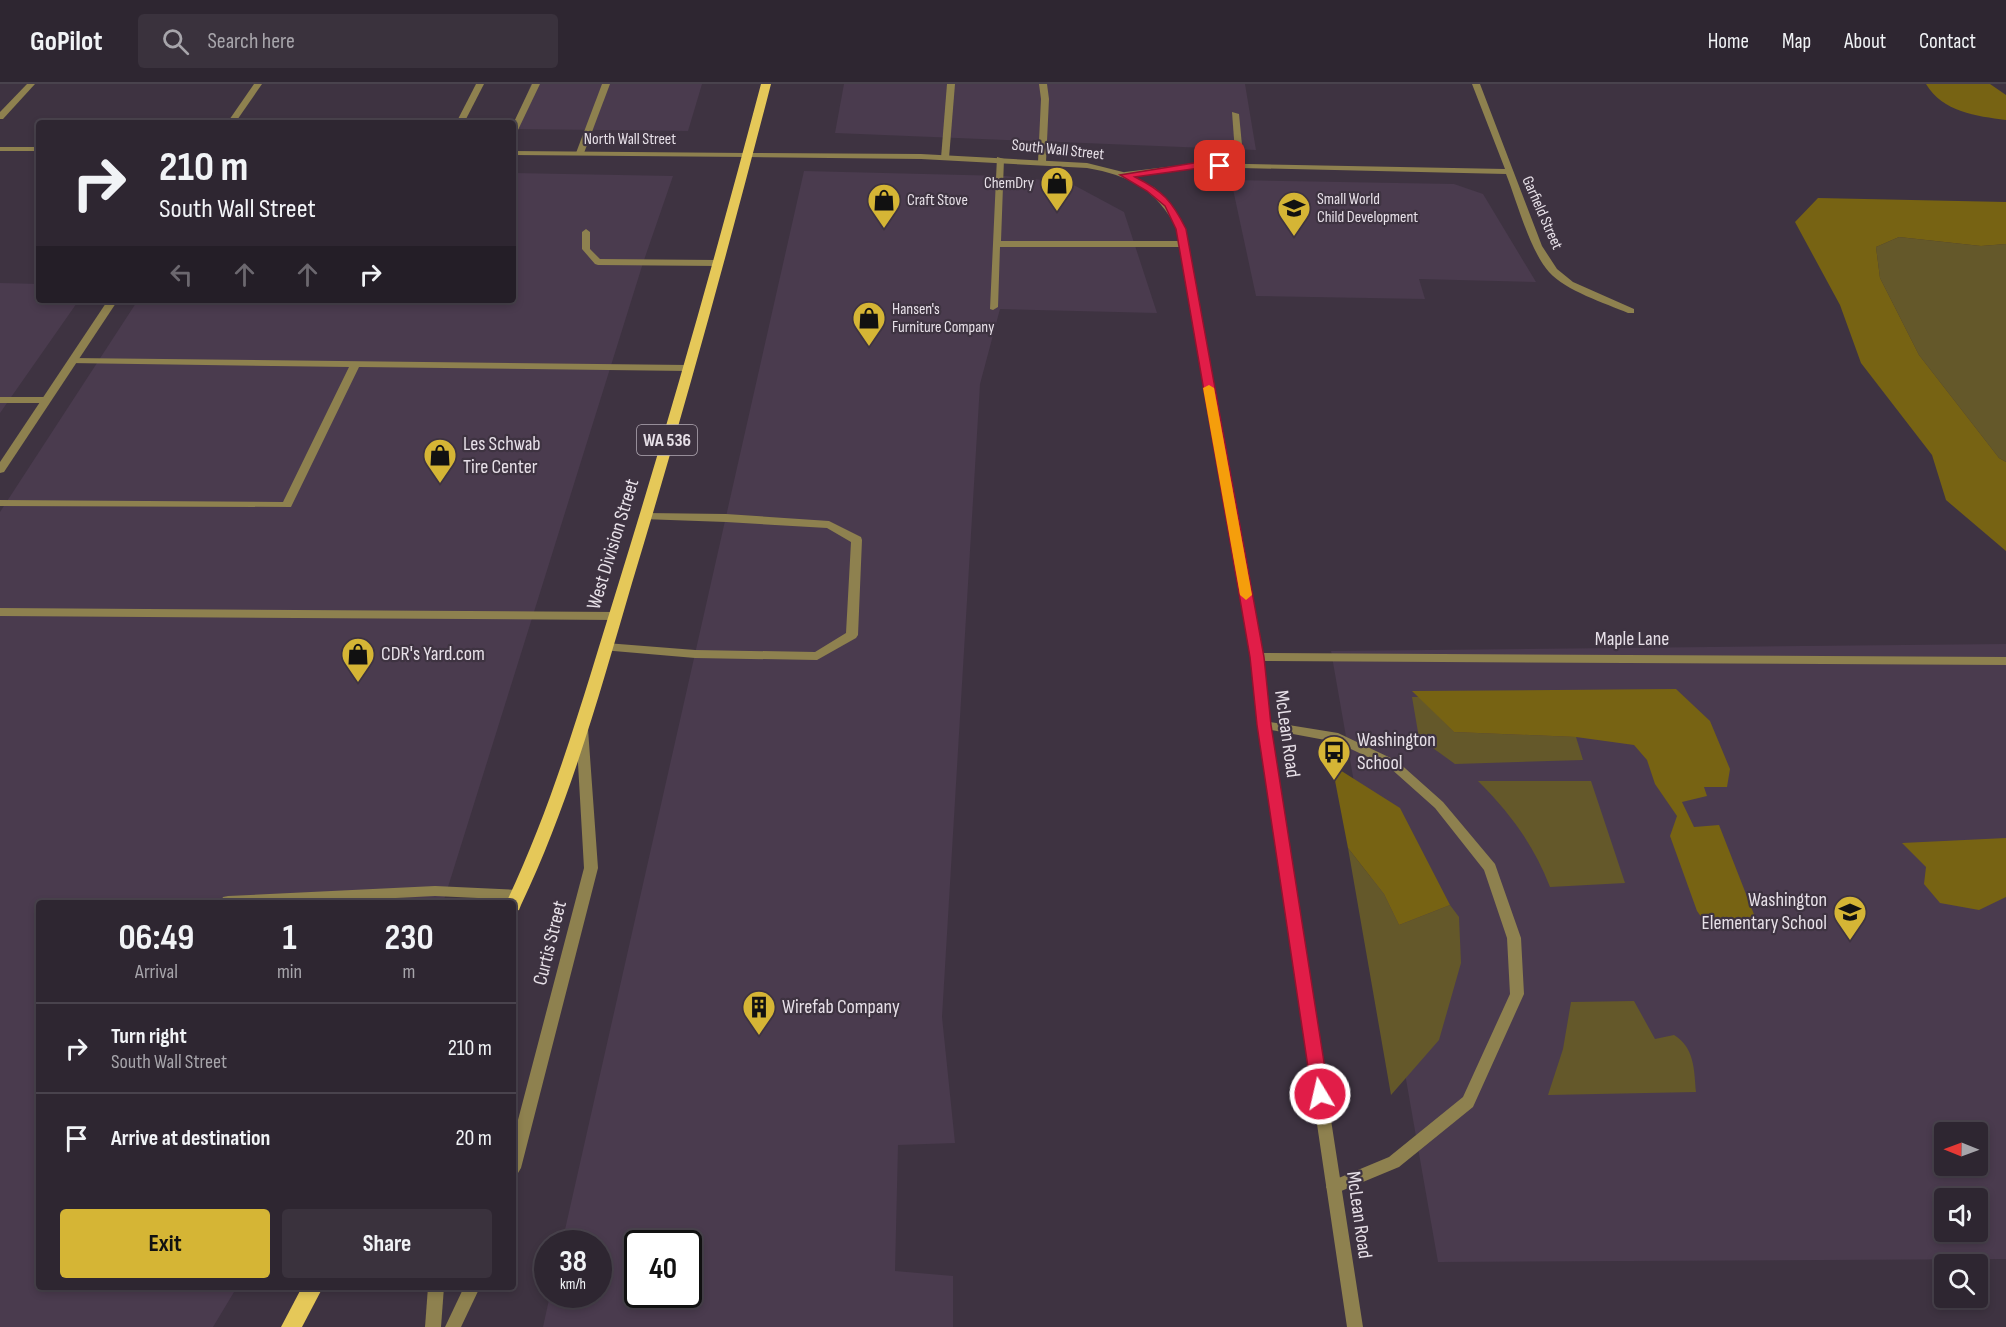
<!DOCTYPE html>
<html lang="en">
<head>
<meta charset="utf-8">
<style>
	:root { --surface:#2e2631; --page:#3a323d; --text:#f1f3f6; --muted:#a7a5ab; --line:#49434d; --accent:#d5b535 }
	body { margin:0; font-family:"Sofia Sans Condensed",sans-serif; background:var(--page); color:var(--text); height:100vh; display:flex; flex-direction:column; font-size:22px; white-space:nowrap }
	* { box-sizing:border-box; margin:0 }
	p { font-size:20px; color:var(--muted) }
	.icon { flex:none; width:33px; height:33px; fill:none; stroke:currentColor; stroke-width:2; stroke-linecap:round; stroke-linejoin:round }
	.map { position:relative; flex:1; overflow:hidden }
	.details { position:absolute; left:36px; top:816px; width:480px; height:390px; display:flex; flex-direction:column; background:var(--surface); border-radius:6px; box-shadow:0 3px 9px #0003,0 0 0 2px var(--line) }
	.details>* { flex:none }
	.top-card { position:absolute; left:36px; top:36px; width:480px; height:183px; border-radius:6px; box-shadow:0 3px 9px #0003,0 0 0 2px var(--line); background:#2e2631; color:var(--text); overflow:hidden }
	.needle { width:39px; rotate:271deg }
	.tools { position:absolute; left:1934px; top:1038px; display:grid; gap:12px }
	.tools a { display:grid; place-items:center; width:54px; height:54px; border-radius:6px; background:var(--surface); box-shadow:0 3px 9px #0003,0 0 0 2px var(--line); font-size:30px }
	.speed { position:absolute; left:534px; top:1146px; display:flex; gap:12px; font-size:30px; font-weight:700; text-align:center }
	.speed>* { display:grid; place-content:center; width:78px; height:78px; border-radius:50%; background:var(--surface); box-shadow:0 3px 9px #0003,0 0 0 2px var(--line); line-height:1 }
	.speed small { font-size:15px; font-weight:400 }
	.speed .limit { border:3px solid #111; border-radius:9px; background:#fff; color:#111 }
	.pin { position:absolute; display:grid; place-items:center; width:51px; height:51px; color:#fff; margin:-26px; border-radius:12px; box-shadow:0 3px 9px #0006 }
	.me { position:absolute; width:66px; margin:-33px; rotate:351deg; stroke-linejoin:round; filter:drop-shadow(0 0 4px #0008) }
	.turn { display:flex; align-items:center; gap:21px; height:126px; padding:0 24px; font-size:27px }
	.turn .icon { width:78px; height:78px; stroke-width:2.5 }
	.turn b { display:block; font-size:42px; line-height:51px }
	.lanes { display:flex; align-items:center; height:57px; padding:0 24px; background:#0003; justify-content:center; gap:30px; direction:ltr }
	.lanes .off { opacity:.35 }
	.eta { display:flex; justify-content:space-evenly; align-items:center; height:102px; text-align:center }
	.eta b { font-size:36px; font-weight:700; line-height:42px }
	.cta { display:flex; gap:12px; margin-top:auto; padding:12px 24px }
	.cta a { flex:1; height:69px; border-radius:6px; background:var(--accent); color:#111; font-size:24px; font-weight:700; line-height:69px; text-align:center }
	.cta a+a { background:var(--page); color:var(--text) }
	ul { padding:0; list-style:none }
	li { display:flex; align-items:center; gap:18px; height:90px; padding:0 24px; border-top:2px solid var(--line) }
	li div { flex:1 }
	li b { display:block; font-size:22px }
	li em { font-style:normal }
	header { display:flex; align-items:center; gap:36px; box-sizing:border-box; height:84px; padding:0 30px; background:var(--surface); border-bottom:2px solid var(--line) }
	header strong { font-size:28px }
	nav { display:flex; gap:33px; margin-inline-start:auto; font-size:21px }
	.search { width:420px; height:54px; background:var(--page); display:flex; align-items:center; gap:15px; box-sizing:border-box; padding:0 21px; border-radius:6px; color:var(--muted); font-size:22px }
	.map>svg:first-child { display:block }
	.built { fill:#4a3b4e; fill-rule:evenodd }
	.green { fill:#64582a }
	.forest { fill:#776313 }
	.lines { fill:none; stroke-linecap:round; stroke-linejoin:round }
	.service { fill:#8e814f; fill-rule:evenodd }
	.minor { fill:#8e814f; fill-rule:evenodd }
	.tertiary { fill:#8e814f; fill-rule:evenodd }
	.primary { fill:#e5c859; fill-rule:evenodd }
	.route { fill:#e11d48; stroke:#92132f; stroke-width:1.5 }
	.slow { fill:#f59e0b }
	.labels { text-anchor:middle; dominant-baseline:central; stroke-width:4.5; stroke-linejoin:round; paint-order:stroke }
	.far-street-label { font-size:16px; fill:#e7e0e8; stroke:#3e3341 }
	.far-poi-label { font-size:16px; fill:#e7e0e8; stroke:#3e3341; text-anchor:start }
	.shield { fill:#3e3341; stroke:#b4acb6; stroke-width:1.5 }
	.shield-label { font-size:18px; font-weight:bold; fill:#e7e0e8 }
	.poi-label { font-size:20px; fill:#e7e0e8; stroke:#3e3341; text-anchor:start }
	.street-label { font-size:20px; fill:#e7e0e8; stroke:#3e3341 }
</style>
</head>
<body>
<header>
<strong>GoPilot</strong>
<div class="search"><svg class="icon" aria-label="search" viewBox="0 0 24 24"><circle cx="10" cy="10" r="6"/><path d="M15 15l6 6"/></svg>Search here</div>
<nav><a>Home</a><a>Map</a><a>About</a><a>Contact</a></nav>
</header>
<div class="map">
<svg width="2006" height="1243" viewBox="0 0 2006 1243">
	<rect width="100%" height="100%" fill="#3e3341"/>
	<g class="built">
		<path d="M531,0H702L688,47L513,45Z"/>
		<path d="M844,0H1245L1256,66L835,49Z"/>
		<path d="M804,87L1005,92L1070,99L1124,128L1157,229L1000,225L980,300L942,933L955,1059L898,1061L895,1187L953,1192V1243H543L550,1211L598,1210V1160L562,1159ZM638,1160H688V1210H638Z"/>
		<path d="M513,89L673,92L643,179L443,819H39V1203H237L213,1243H0V428L138,216H513Z"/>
		<path d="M1231,96L1454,100L1483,110L1536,198L1419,195L1425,215L1256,212Z"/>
		<path d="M0,199L39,200V216H79L0,329Z"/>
		<path d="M2006,560V1175L1438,1178L1331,567ZM1944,1048H1977V1082H1944ZM1944,1114H1977V1148H1944Z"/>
	</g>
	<g class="green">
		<path d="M1899,153L1981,162L2006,160V378L1999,374L1919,271L1880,194L1876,163Z"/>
		<path d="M1412,613H1419L1454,648L1576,653L1583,676L1455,680L1419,654Z"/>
		<path d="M1478,697H1591L1625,799L1550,803C1534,761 1510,729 1478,697Z"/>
		<path d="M1348,764L1384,810L1399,841L1450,821L1459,833L1461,879L1439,956L1391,1011Z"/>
		<path d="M1634,917L1655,955L1674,951C1695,964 1694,986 1696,1008L1548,1011L1563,965L1571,918Z"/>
	</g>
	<g class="forest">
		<path d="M1926,0H1990L2006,11V36C1976,32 1943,28 1926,0Z"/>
		<path d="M1818,114L2006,118V160L1981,162L1899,153L1876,163L1880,194L1919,271L1999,374L2006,378V467L1946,416L1932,371L1861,279L1840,221L1795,138Z"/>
		<path d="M1676,605L1710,637L1730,685L1727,703H1704L1707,712L1682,718L1694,743L1719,741L1755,833C1734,838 1711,849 1697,827L1670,752L1677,732L1655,700L1647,676L1634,661L1576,653L1454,648L1412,607Z"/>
		<path d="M1332,681L1400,724L1450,821L1399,841L1384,810L1348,764Z"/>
		<path d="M2006,754V813L1979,826L1940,819L1924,800L1926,783L1902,759Z"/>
	</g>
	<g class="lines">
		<g class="service">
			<path d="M254,0H262L235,39H227Z"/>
			<path d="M532,0H540L517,48L513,50V40Z"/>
			<path d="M602,0H610L584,69L577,71L576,69Z"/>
			<path d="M947,0H955L949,74L945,76L941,74Z"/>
			<path d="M1039,0H1047L1049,15L1046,78L1042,80L1038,78L1041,15Z"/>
			<path d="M1232,28L1239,30L1244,82L1240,85L1236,82Z"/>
			<path d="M997,73L1004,75L1001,157H1183L1187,160L1183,163H1000L998,223L993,226L990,225Z"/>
			<path d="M586,145L590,148V165L600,175L717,176L721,179L717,182L598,181L595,180L582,165V148Z"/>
			<path d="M72,274L688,281L693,284L688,287L359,283L291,423L0,422V416L283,418L349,283L69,279V275Z"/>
			<path d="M0,313H46L51,316L46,319H0Z"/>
			<path d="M646,429L726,430L829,437L861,453L862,456L858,551L856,554L817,576L695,574L602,566L600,563L606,559L695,566L815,568L846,549L851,458L827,444L726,438L642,435L641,433Z"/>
			<path d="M0,524L615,528L621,532L615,536L0,532Z"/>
			<path d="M1264,637L1338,649L1397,677L1443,718L1495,780L1521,854L1524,910L1473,1023L1399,1083L1334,1110L1329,1108L1326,1103L1329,1098L1389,1073L1463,1013L1510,910L1507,854L1484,786L1435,724L1389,683L1336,658L1260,644L1258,641L1260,638Z"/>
			<path d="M435,802L518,806L523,807L525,811L523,815L518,816L435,812L298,819H220L223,813L228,812Z"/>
		</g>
		<g class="minor">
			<path d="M27,0H35L3,35H0V28Z"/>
			<path d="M476,0H484L464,39H456Z"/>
			<path d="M1472,0H1480L1542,162L1557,185L1573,198L1634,225V229H1628C1605,219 1566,207 1549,188C1529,165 1518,120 1506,90L1200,83L1125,94L1121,91L1125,88L1200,79L1505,85Z"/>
			<rect x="0" y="63" width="39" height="4"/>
			<path d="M513,67L747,69L751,71L747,73L513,71Z"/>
			<path d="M108,216H118L4,388L0,389V378Z"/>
			<path d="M1257,569L2006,573V581L1257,577L1251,573Z"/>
			<path d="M582,640L588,645L598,784L521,1084L518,1089L513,1091V1055L584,784L576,645Z"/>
			<path d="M428,1203H444L441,1243H425Z"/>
			<path d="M464,1203H480L461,1243H445Z"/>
		</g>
		<path class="tertiary" d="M744,69L921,70L1087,79L1127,89L1155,104L1168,116L1185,145L1263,573L1270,641L1363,1243H1347L1258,641L1251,573L1177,145C1157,106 1129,91 1087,84L921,75L747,73H744Z"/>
		<g class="primary">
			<path d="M761,0H771C728,167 682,334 632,499C600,608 570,718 521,821L519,826L513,828V819H506C555,716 585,607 619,498C670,333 717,167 761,0Z"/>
			<path d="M302,1203H323L302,1243H281Z"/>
		</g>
	</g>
	<path class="route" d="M1200,78L1220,79L1225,82L1220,85L1200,84L1135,93C1163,107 1172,117 1186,145L1264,573L1271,641L1329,1010L1326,1016L1320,1018L1314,1016L1312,1010L1257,641L1250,573L1176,145L1165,122L1147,107L1120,91Z"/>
	<path class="slow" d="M1209,301L1214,304L1252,511L1246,516L1240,511L1203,304Z"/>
	<defs>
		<symbol id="shop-pin" viewBox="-11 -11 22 30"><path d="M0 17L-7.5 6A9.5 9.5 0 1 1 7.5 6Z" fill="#d5b535" stroke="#3e3341"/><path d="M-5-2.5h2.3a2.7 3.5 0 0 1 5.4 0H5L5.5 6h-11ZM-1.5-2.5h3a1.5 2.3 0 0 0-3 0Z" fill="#111"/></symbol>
		<symbol id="school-pin" viewBox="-11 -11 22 30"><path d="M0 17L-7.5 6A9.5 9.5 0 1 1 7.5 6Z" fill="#d5b535" stroke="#3e3341"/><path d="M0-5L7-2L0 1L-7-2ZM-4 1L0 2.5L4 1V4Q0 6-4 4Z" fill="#111"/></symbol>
		<symbol id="bus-pin" viewBox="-11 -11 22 30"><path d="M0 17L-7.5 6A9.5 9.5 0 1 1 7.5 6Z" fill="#d5b535" stroke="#3e3341"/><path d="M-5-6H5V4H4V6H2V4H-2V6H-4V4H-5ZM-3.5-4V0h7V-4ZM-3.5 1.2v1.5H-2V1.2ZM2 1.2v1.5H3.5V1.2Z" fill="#111"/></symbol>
		<symbol id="building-pin" viewBox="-11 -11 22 30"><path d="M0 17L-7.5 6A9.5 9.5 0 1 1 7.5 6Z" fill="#d5b535" stroke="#3e3341"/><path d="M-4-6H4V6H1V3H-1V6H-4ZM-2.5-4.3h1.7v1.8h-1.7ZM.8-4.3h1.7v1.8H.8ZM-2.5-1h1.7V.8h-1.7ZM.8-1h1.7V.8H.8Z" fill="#111"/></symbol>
	</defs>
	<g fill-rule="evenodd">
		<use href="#shop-pin" x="1038" y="80" width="38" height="52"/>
		<use href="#shop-pin" x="865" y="97" width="38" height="52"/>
		<use href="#school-pin" x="1275" y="105" width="38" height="52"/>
		<use href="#shop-pin" x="850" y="215" width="38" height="52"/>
		<use href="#shop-pin" x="421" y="352" width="38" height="52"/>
		<use href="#shop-pin" x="339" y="551" width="38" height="52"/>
		<use href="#bus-pin" x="1315" y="649" width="38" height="52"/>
		<use href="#school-pin" x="1831" y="809" width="38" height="52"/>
		<use href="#building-pin" x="740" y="904" width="38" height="52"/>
	</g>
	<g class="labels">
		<g class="far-street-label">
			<text x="630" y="55">North Wall Street</text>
			<text transform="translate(1058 66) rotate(6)">South Wall Street</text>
			<text transform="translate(1542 129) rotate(66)">Garfield Street</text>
		</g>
		<g class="far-poi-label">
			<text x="1034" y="99" text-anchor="end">ChemDry</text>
			<text x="1317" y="115">Small World<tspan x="1317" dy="18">Child Development</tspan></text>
			<text x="907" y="116">Craft Stove</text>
			<text x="892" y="225">Hansen's<tspan x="892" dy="18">Furniture Company</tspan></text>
		</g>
		<rect class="shield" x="637" y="341" width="60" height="30" rx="4.5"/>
		<g class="shield-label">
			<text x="667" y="356">WA 536</text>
		</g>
		<g class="poi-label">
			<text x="463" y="360">Les Schwab<tspan x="463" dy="23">Tire Center</tspan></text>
			<text x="381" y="570">CDR's Yard.com</text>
			<text x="1357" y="656">Washington<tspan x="1357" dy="23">School</tspan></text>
			<text x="1827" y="816" text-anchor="end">Washington<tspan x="1827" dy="23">Elementary School</tspan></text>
			<text x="782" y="923">Wirefab Company</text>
		</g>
		<g class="street-label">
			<text transform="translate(613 460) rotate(-73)">West Division Street</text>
			<text x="1632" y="555">Maple Lane</text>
			<text transform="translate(1287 650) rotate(82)">McLean Road</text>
			<text transform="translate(550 859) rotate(-76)">Curtis Street</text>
			<text transform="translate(1359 1131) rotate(82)">McLean Road</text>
		</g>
	</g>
</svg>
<div class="tools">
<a><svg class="needle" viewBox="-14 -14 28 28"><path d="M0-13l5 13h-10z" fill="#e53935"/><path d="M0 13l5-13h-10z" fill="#a7a5ab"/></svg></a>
<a><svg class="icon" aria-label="sound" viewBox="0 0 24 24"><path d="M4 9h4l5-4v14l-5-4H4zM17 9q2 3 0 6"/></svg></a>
<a><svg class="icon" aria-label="search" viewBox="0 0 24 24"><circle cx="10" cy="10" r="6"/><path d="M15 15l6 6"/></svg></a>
</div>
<div class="speed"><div>38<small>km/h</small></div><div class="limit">40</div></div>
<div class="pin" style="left:1220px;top:82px;background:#d93025"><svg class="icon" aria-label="arrive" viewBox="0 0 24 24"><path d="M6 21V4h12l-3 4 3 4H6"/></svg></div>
<svg class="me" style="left:1320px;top:1010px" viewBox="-20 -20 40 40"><circle r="17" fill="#e11d48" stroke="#fff" stroke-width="3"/><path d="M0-11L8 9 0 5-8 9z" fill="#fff"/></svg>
<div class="top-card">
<div class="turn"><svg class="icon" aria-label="right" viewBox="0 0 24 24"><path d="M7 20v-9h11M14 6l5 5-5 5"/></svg><div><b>210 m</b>South Wall Street</div></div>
<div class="lanes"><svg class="icon off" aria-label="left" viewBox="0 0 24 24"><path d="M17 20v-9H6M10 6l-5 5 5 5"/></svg><svg class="icon off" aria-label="ahead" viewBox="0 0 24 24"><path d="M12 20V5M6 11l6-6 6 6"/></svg><svg class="icon off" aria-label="ahead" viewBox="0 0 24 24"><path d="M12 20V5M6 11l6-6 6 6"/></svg><svg class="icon" aria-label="right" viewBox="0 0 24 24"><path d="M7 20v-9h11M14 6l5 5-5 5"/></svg></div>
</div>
<section class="details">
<div class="eta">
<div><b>06:49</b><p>Arrival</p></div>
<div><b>1</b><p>min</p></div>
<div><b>230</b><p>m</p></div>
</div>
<ul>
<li><svg class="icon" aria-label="right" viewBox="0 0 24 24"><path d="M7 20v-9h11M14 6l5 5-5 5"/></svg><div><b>Turn right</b><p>South Wall Street</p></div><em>210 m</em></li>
<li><svg class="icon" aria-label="arrive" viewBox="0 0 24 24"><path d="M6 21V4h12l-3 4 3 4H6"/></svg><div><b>Arrive at destination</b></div><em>20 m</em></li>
</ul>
<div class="cta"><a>Exit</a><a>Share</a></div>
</section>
</div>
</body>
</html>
